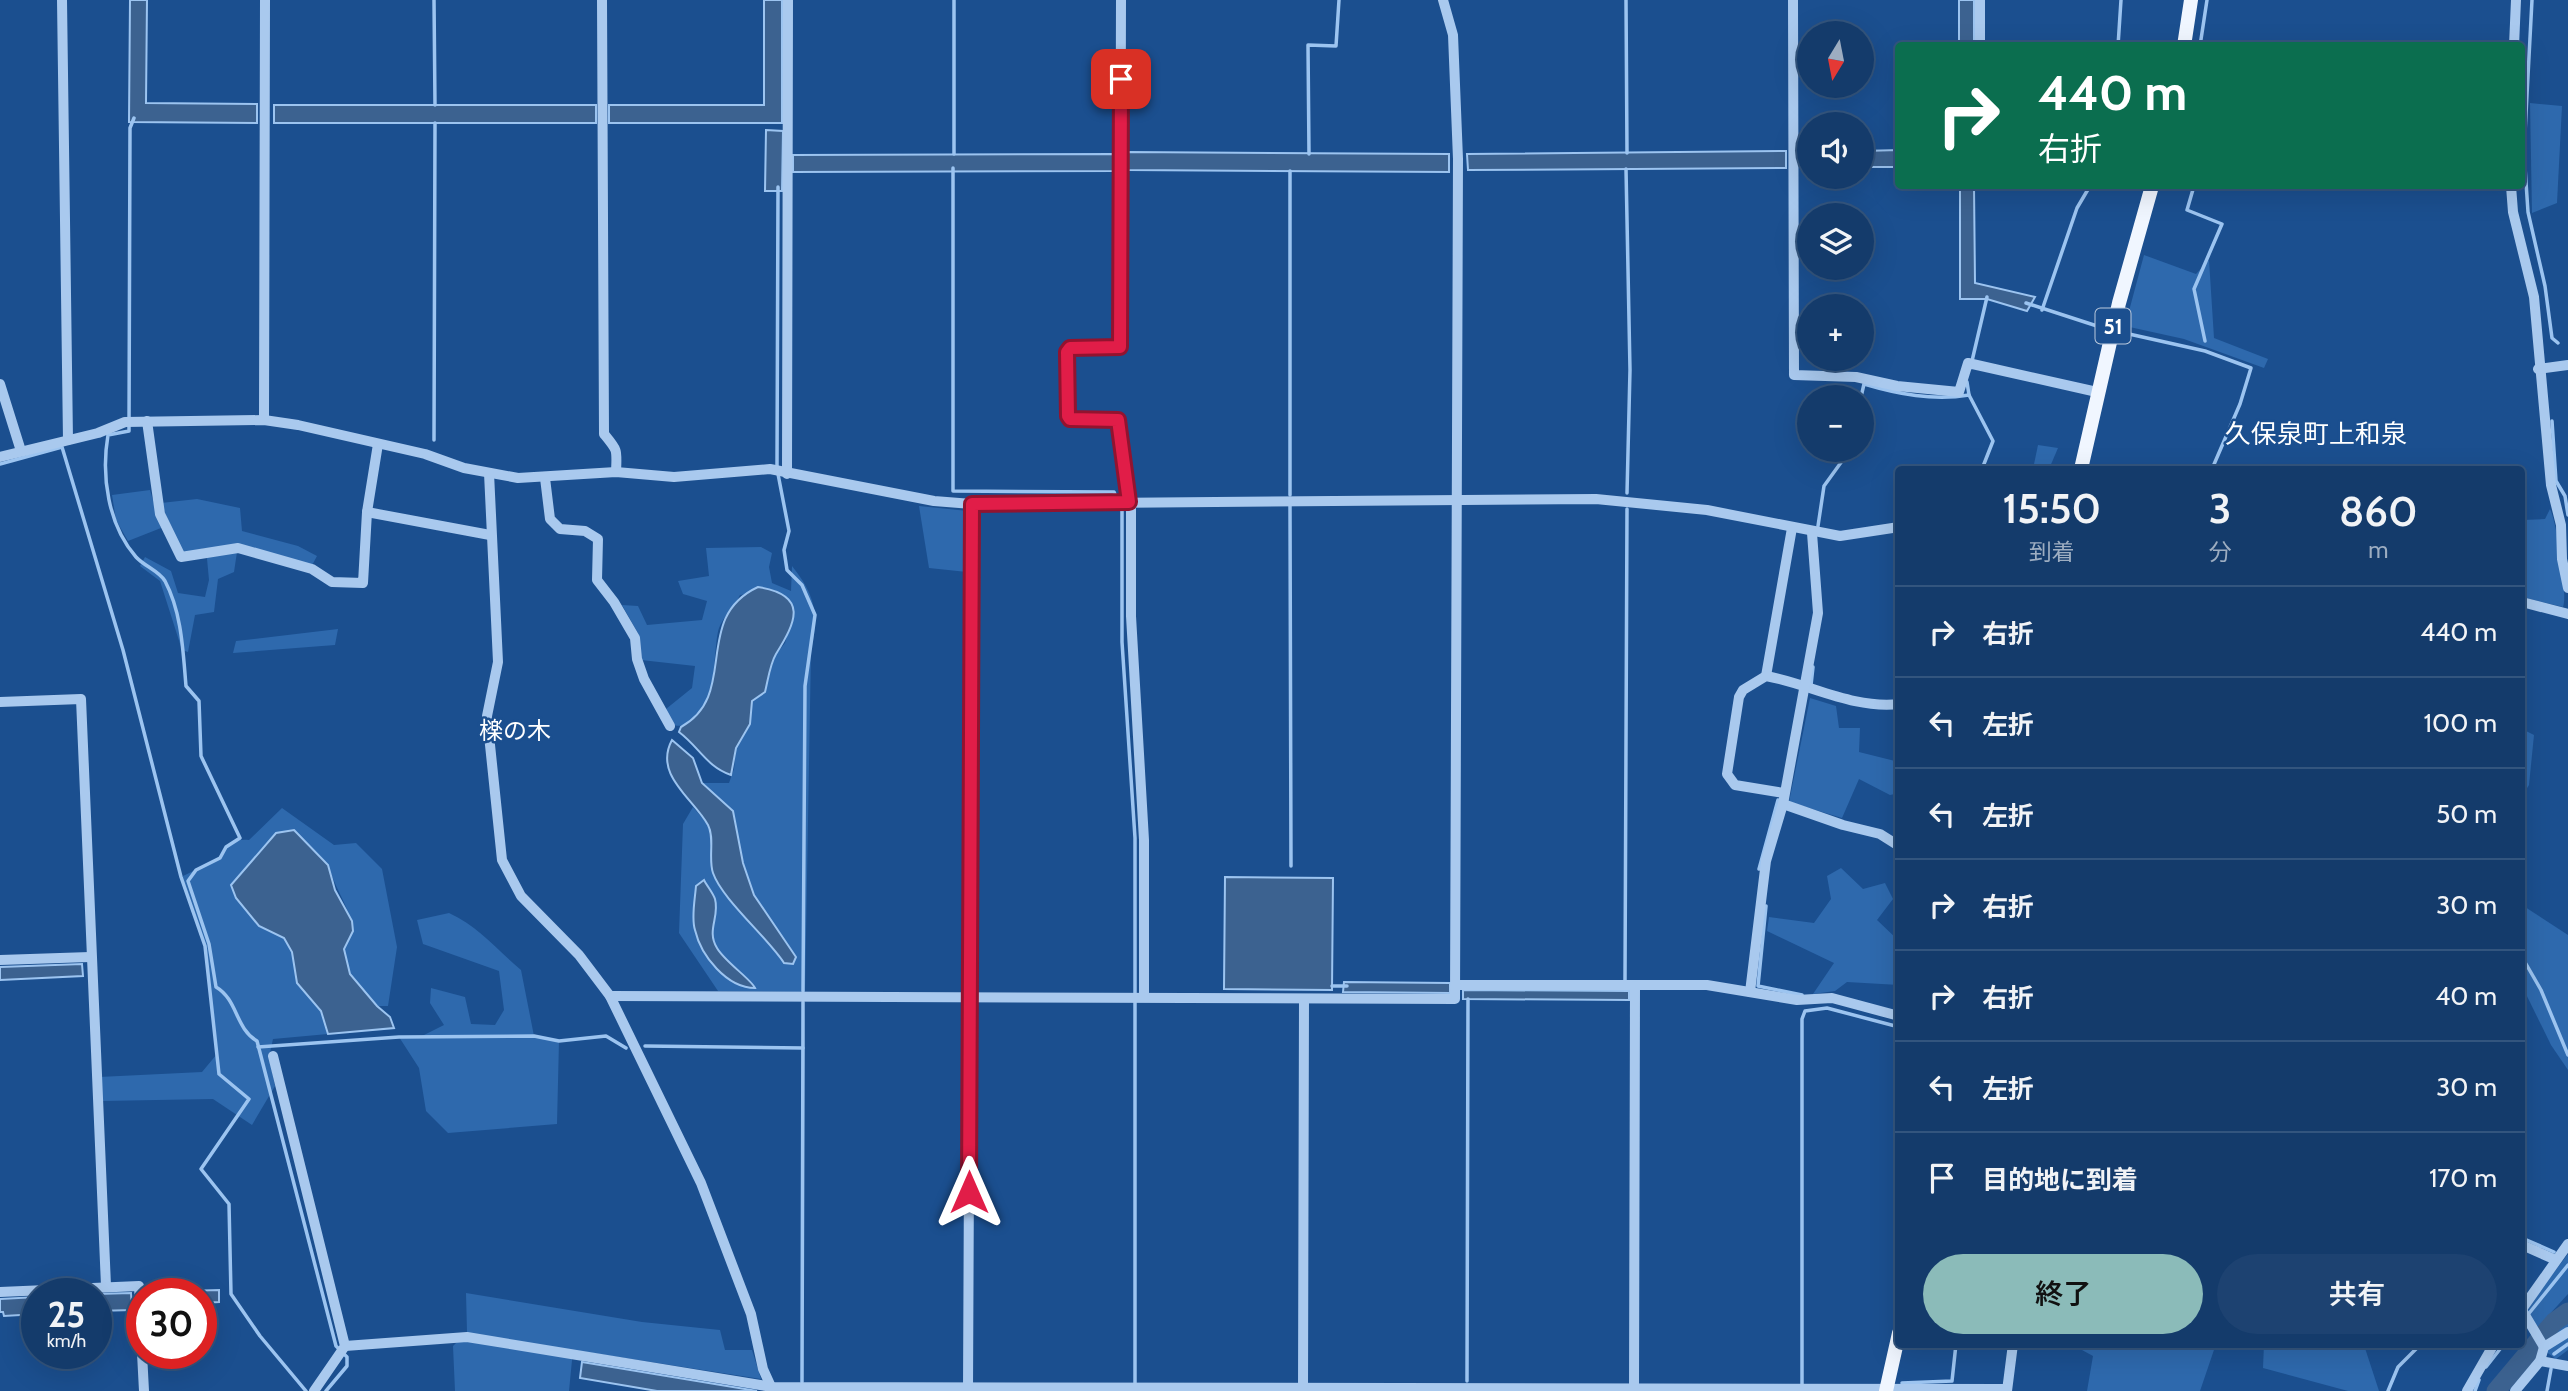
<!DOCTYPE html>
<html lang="ja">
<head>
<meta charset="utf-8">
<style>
	:root { --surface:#143b6b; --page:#1d4271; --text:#f1f3f6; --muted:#9dadc1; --line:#33557e; --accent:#8bbbb9 }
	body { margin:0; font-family:Cabin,"Noto Sans JP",sans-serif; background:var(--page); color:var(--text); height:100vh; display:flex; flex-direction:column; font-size:26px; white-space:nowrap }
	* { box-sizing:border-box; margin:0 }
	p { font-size:23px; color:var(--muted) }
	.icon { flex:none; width:38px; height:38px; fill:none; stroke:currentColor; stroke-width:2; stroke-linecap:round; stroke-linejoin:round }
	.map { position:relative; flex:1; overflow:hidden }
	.sheet { position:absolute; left:1895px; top:466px; width:630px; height:882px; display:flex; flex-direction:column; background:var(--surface); border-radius:7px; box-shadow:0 7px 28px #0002,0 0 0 2px var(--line) }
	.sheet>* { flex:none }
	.hud { position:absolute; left:1895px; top:42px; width:630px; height:147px; border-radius:7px; box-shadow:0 7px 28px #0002,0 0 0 2px var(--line); background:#0b6e4f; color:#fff; overflow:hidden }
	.needle { width:46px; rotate:190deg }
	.tools { position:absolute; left:1797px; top:21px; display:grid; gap:14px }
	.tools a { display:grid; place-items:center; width:77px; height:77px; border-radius:50%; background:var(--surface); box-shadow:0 7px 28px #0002,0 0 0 2px var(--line); font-size:35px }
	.speed { position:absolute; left:21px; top:1278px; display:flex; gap:14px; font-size:35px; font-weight:700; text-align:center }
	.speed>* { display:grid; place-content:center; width:91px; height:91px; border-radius:50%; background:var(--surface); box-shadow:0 7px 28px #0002,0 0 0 2px var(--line); line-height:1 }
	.speed small { font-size:18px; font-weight:400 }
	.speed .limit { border:10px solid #d22; background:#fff; color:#111 }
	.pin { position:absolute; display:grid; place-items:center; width:60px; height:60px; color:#fff; margin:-30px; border-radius:14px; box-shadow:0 4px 10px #0006 }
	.me { position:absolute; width:77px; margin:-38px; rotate:0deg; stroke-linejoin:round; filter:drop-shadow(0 0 5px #0008) }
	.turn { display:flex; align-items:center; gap:24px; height:147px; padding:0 28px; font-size:32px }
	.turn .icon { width:91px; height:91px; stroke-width:2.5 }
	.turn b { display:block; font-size:49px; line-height:60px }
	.eta { display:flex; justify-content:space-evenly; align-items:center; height:119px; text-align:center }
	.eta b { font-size:42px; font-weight:600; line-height:49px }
	.cta { display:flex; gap:14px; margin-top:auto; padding:14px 28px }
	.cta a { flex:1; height:80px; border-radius:42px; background:var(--accent); color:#111; font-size:28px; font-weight:600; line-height:80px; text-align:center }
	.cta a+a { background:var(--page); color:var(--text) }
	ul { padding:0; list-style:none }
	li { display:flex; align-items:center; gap:21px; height:91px; padding:0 28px; border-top:2px solid var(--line) }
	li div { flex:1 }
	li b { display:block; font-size:26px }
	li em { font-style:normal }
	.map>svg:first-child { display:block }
	.green { fill:#2e69ad; fill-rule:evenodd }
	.water { fill:#3c6290; stroke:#9cc4f0; stroke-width:2 }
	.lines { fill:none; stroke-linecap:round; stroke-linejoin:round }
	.stream { stroke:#9cc4f0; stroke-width:3.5 }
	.river { stroke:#3c6290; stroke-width:19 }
	.minor { stroke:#a9c9ee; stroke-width:10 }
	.major { stroke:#f0f6ff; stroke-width:14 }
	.route-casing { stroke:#92132f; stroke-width:18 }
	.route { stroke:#e11d48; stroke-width:12 }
	.labels { text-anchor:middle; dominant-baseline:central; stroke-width:5; stroke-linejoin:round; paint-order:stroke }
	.shield { fill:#1b4f8f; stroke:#bbcadd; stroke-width:2 }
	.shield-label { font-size:21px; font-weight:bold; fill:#fff }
	.neighbourhood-label { font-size:24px; fill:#fff; stroke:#1b4f8f }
	.quarter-label { font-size:26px; fill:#fff; stroke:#1b4f8f }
</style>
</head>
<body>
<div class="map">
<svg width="2568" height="1391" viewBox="0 0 2568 1391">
	<rect width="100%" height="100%" fill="#1b4f8f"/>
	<g class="green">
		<path d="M2530,103L2562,106L2557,203L2532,213Z"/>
		<path d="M2144,255L2196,274L2209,260L2214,338L2268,359L2264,368L2184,339L2125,326Z"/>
		<path d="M2038,445L2058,448L2049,469H2033Z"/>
		<path d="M150,490L161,528L128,541L116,520L112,495Z"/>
		<path d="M197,499L240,508L242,531L298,546L317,556L309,571L237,552L234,572L218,579L214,612L195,615L188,652L182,650L160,581L140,566L145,557L171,571L178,593L205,597L209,580L206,548L182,554L161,503Z"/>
		<path d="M919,506L968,511L967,572L929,568Z"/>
		<path d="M2550,509C2557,523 2568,595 2563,607L2522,597V520L2545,519Z"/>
		<path d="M761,547L772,553L769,567L772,583L791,591L792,566C816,596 819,615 811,651L805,992L718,991L679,933L683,824L693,807L709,826L713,874L784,962L796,957L754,895L743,863L733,811L702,783H729L734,769L736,748L750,724L752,701L765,691L775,656L785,643L794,612L787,597L774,590L740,595C735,606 723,617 719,628C711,653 721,735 673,725L666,709L692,688L695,666L641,660L639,635L622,605L638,606L647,625L702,620L707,601L683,594L678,581L709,576L706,548ZM703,880C719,909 714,898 711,927C708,950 736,971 753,982C698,948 693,953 696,886Z"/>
		<path d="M338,629L335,645L233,653L236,641Z"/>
		<path d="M1810,698L1836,706L1839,728H1860L1859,752L1899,762V793L1890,795L1859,779L1842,818L1789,802Z"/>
		<path d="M2522,729L2534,735L2529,785L2522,796Z"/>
		<path d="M282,808L334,845L356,843L382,869L397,947L388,1006H377C364,991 338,968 345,946C349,937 355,931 351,920C345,901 334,885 328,865L259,926L284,938L292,952L297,983L321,1011L328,1034L273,1039L269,1057L275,1086L252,1125L213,1099L101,1101L99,1077L202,1072L217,1054L205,946L181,877L220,858C226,846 234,838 249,840Z"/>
		<path d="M1841,868L1863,889L1885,883L1893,899L1877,920L1899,941V985L1847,982L1835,991L1813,994L1834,963L1767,931L1769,917L1814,923L1831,899L1827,876Z"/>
		<path d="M2522,905L2568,935V1070L2551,1045L2522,986Z"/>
		<path d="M449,913C478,926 496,949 521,970L534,1036L559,1041L557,1124L448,1133L426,1111L419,1068L399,1037H420L444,1025L430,1003L431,988L465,997L471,1024L495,1025L504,1010L499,971L423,944L417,920Z"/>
		<path d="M2568,1254V1294L2538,1327L2525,1310Z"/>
		<path d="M466,1293L642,1322L720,1330L725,1350H752L761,1379L573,1350L569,1391H455L453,1346L467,1332Z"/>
		<path d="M2568,1317V1350L2556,1359L2545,1351C2545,1334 2554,1326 2568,1317Z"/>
		<path d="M2071,1344H2216L2200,1391H2087L2093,1356Z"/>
		<path d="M2264,1344L2364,1345L2379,1391H2348L2263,1368Z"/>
	</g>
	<g class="water">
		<path d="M130,0H147L146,103L257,104V123L129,122Z"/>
		<path d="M764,0H782V123H609V105H764Z"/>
		<rect x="1959" y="0" width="15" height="45"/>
		<rect x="274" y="105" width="322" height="18"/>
		<path d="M766,130L783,131L782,191H765Z"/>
		<path d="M1899,150V167H1862V151Z"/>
		<path d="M1786,151V168L1468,170L1467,154Z"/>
		<path d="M1128,152L1449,154V172L1128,170Z"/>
		<path d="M1114,154L1115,171L793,172V155Z"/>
		<path d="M1960,186H1974L1975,283L2035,297L2027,311L1987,299H1960Z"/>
		<path d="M758,587C809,595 796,622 776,654C770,664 768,680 765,692L752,701L750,724L736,748L731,775C706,766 700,748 679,732L681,727C740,695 691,618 758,587Z"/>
		<path d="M672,740L693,758L702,783L733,811L743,863L754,895L796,957L793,964L784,963C767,937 722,899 713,873C708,859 715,838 708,825C694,799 653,775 672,740Z"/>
		<path d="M294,830L328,865L335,890L352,921L353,931L344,949L350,974L377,1006L390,1017L394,1028L328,1034L321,1011L297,983L292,952L284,938L259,926L236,898L231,885L276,833Z"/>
		<path d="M1225,877L1333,878L1332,990L1224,989Z"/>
		<path d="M704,880C707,886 713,893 715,899C720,917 706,930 717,948C725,962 751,979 755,988C727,988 701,956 695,930C691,918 695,899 696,886Z"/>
		<path d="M82,964L83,976L0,980V967Z"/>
		<path d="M1344,982L1450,983V993L1343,992Z"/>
		<path d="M1463,990L1629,991V1000L1463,999Z"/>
		<path d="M219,1290V1302L201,1303V1293L148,1292Z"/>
		<path d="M131,1293L132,1310L96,1311V1294Z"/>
		<path d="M37,1297V1314L4,1316L3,1312H0V1299Z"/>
		<path d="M582,1362L757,1391H657L580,1378Z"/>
	</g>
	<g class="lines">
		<g class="stream">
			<path d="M434,0L435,105"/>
			<path d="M1626,0L1627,153"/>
			<path d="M2532,0L2524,152L2528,212L2545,286L2552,338L2558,343"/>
			<path d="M2118,46L2121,0"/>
			<path d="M2200,46L2207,0"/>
			<path d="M134,118L130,128L129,431L108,435C101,476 108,525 136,557C144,566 159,571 165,581C182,613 183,652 186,686L199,701L201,756L240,838L226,847L220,858L196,870L188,881L209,944L216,987C238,1000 235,1028 257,1041L336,1346L347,1357V1366L326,1391"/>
			<path d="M954,154V0"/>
			<path d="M1309,154L1308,45L1336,46L1339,0"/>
			<path d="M953,168V491L1114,492L1122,511V642L1135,838V1384"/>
			<path d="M1626,169L1630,370L1627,493"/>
			<path d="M1290,171V495"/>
			<path d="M2194,186L2187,210L2222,224L2194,289L2205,341"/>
			<path d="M2026,303L2097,326"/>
			<path d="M2042,310L2077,208L2090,186"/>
			<path d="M2129,334L2205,351L2251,368L2240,404L2212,469"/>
			<path d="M1972,361L1987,297"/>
			<path d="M1967,382L1969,395L1993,441L1982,469"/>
			<path d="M1861,397L1864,384C1898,394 1933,401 1969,395"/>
			<path d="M2552,421L2556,481L2565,496L2568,515"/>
			<path d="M434,440L435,123"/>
			<path d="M0,464L62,447L123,650L181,877L205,946L219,1074L249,1099L201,1169L229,1204L231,1294L260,1336L306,1391"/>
			<path d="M777,467L778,187"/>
			<path d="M778,474L789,531L784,550L787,570L802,585L815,615L805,686L803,991"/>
			<path d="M1290,506L1291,866"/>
			<path d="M1818,526L1824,486L1850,450"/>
			<path d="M1811,685L1813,667"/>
			<path d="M1759,869L1778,800"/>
			<path d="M1766,906L1758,986L1802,995"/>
			<path d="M2522,957L2541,990L2568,1055"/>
			<path d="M1625,980L1627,509"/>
			<path d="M1332,986H1347"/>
			<path d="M803,1002V1048L802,1382Z"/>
			<path d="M645,1046L803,1048"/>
			<path d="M258,1047L399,1037L534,1036L559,1041L606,1036L626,1048"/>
			<path d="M2522,1238L2554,1252"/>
			<path d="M2522,1322L2568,1265"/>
			<path d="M2554,1354L2568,1344"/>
			<path d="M2486,1367L2504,1344"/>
			<path d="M1467,1381L1468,999"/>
			<path d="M1902,1383L1952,1381L1956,1344"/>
			<path d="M1802,1385V1019L1805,1011L1827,1008L1899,1027"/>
			<path d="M2388,1391L2398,1367L2421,1344"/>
			<path d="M2475,1391L2479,1380"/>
			<path d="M2547,1391L2551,1369"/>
		</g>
		<path class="river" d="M2496,1391L2554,1322L2568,1312"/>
		<g class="minor">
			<path d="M62,0L68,440"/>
			<path d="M602,0L604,434C618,451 617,449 616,472"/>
			<path d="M1121,0L1120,347L1070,348L1067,352V416L1070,419L1118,420L1126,496L1131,506V616L1144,840V997"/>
			<path d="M1793,0L1794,375L1856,377L1897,386L1959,392L1968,363L2097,392"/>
			<path d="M1980,0V46"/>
			<path d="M2514,46L2516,0"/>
			<path d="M2511,186L2513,212L2534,297L2551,485L2561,525L2562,559L2568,588"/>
			<path d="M2538,369L2568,365"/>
			<path d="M0,384L21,451"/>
			<path d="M264,420L265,0"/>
			<path d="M147,421L160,514L181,557L238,548L312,569L332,582L363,583L367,512L378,444"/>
			<path d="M0,457L98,433L125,422L264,420L298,425L425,454L464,468L518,478L616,472L674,477L770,469L934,501L972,504L1596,499L1707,510L1840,536L1899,527"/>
			<path d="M489,473L498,662L487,716L502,860L521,896L579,955L610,996L701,1183L751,1314L763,1369L773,1391"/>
			<path d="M787,474L788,0"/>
			<path d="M545,478L550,519L560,529L585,531L598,539L597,580L614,602L635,638L637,659L644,679L670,726"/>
			<path d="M367,512L490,535"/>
			<path d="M2522,602L2568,614"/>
			<path d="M1766,676L1792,528"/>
			<path d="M0,702L81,699L106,1286"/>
			<path d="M1784,793L1735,785L1727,774L1739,697L1743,690L1766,676C1810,684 1852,709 1899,704"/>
			<path d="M1783,804L1843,825L1880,834L1899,846"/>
			<path d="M0,960L90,957"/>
			<path d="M1457,985H1707L1797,1000L1832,998L1899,1016"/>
			<path d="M1750,992L1766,861L1783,804L1818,613L1812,533"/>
			<path d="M610,996L1455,999L1458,159L1453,35L1443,0"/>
			<path d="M273,1056L345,1346L314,1391"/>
			<path d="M2522,1245L2556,1260"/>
			<path d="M0,1292L139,1286L142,1348"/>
			<path d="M2522,1309L2568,1244"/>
			<path d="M2522,1310L2544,1347"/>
			<path d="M345,1346L467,1337L772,1387L2007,1389"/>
			<path d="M142,1353L144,1391"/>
			<path d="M2540,1361L2568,1366"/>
			<path d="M968,1391L972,504"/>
			<path d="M1303,1391L1304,999"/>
			<path d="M1634,1391L1635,986"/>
			<path d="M2007,1391L2013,1344"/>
			<path d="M2467,1391L2494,1344"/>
			<path d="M2515,1391L2540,1361L2544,1347L2568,1332"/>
		</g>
		<g class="major">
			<path d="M2184,46L2191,0"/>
			<path d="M2081,469L2119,303L2152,186"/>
			<path d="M1886,1391L1899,1333"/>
		</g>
	</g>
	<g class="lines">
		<defs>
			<path id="route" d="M969,1192L972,504L1129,502L1118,420L1070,419L1068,416L1067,352L1070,348L1120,347L1121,79"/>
		</defs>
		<use href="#route" class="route-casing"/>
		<use href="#route" class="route"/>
	</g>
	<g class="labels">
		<rect class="shield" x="2095.5" y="308.5" width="35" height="35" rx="5"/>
		<g class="shield-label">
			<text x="2113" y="326">51</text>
		</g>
		<g class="neighbourhood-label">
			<text x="515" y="730">檪の木</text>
		</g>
		<g class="quarter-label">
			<text x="2316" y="434">久保泉町上和泉</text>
		</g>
	</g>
</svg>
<div class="tools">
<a><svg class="needle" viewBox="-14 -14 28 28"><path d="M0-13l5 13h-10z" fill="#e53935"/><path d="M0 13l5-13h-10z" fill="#9dadc1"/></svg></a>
<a><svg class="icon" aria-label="sound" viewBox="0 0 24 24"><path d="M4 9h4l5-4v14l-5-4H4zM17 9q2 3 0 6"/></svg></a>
<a><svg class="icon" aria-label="layers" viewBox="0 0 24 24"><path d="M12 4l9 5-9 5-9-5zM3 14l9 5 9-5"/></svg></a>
<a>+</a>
<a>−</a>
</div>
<div class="speed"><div>25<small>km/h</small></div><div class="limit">30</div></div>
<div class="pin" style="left:1121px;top:79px;background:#d93025"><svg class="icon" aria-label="arrive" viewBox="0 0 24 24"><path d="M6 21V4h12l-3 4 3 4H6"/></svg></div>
<svg class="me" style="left:969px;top:1192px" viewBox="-20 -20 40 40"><path d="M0-17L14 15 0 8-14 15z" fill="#e11d48" stroke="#fff" stroke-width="4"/></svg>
<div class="hud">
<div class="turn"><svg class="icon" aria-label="right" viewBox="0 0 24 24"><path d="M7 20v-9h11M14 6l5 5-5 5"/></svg><div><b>440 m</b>右折</div></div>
</div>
<section class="sheet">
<div class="eta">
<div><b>15:50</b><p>到着</p></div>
<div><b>3</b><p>分</p></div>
<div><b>860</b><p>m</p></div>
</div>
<ul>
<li><svg class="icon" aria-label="right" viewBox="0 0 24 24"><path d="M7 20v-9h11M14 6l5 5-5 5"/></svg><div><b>右折</b></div><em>440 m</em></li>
<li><svg class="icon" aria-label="left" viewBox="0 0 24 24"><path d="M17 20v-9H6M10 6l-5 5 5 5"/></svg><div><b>左折</b></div><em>100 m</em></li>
<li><svg class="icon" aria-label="left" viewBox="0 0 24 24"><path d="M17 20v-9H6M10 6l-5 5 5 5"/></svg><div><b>左折</b></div><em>50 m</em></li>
<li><svg class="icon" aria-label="right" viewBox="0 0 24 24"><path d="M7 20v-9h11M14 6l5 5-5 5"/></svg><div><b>右折</b></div><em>30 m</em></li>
<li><svg class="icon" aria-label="right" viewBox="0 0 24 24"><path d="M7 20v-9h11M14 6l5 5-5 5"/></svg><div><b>右折</b></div><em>40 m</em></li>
<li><svg class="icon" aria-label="left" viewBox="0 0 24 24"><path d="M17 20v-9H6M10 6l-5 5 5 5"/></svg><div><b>左折</b></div><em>30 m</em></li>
<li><svg class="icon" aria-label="arrive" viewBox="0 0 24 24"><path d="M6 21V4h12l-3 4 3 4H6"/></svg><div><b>目的地に到着</b></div><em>170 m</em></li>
</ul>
<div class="cta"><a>終了</a><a>共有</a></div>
</section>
</div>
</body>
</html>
